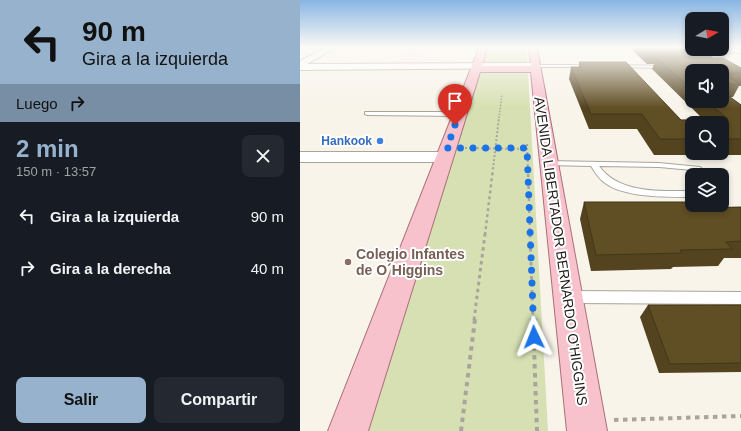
<!DOCTYPE html>
<html lang="es">
<head>
<meta charset="utf-8">
<style>
	:root { --surface:#171b24; --page:#242831; --text:#f1f3f6; --muted:#9ea1a6; --accent:#97b2cd }
	body { margin:0; font-family:Helvetica,sans-serif; background:var(--page); color:var(--text); height:100vh; display:flex; flex-direction:column; font-size:15px; white-space:nowrap }
	* { box-sizing:border-box; margin:0 }
	p { font-size:13px; color:var(--muted) }
	.icon { flex:none; width:22px; height:22px; fill:none; stroke:currentColor; stroke-width:2; stroke-linecap:round; stroke-linejoin:round }
	.map { position:relative; flex:1; overflow:hidden }
	.side { display:flex; flex-direction:column; background:var(--surface); width:300px }
	.side>* { flex:none }
	.banner { background:#97b2cd; color:#111; overflow:hidden }
	.needle { width:26px; rotate:80deg }
	.controls { position:absolute; left:385px; top:12px; display:grid; gap:8px }
	.controls a { display:grid; place-items:center; width:44px; height:44px; border-radius:8px; background:var(--surface); box-shadow:0 2px 6px #0003; font-size:20px }
	.pin { position:absolute; display:grid; place-items:center; width:34px; height:34px; color:#fff; margin:-41px -17px; border-radius:50% 50% 50% 0; rotate:-45deg; box-shadow:0 0 4px #0007 }
	.pin .icon { rotate:45deg }
	.me { position:absolute; width:44px; margin:-22px; rotate:358deg; stroke-linejoin:round; filter:drop-shadow(0 0 3px #0008) }
	.turn { display:flex; align-items:center; gap:14px; height:84px; padding:0 16px; font-size:18px }
	.turn .icon { width:52px; height:52px; stroke-width:2.5 }
	.turn b { display:block; font-size:28px; line-height:34px }
	.then { display:flex; align-items:center; height:38px; padding:0 16px; background:#0003; gap:8px; font-size:15px }
	.round { display:grid; place-items:center; flex:none; width:42px; height:42px; border-radius:8px; background:var(--page) }
	.summary { display:flex; align-items:center; justify-content:space-between; height:68px; padding:0 16px }
	h1 { font-size:24px; font-weight:600; line-height:30px; color:var(--accent) }
	.cta { display:flex; gap:8px; margin-top:auto; padding:8px 16px }
	.cta a { flex:1; height:46px; border-radius:8px; background:var(--accent); color:#111; font-size:16px; font-weight:600; line-height:46px; text-align:center }
	.cta a+a { background:var(--page); color:var(--text) }
	ul { padding:0; list-style:none }
	li { display:flex; align-items:center; gap:12px; height:52px; padding:0 16px }
	li div { flex:1 }
	li b { display:block; font-size:15px }
	li em { font-style:normal }
	main { display:flex; flex:1; min-height:0 }
	.map>svg:first-child { display:block }
	.medical { fill:#fae2ee }
	.green { fill:#d7e0b3 }
	.lines { fill:none; stroke-linecap:round; stroke-linejoin:round }
	.service-casing { stroke:#a9a59c; stroke-width:2 }
	.minor-casing { stroke:#a9a59c; stroke-width:2 }
	.tertiary-casing { stroke:#a9a59c; stroke-width:2 }
	.primary-casing { stroke:#aa6f79; stroke-width:2 }
	.path-far4 { stroke:#a9a59e; stroke-width:1.5; stroke-dasharray:1.5 1.5; stroke-linecap:butt }
	.path-far3 { stroke:#a9a59e; stroke-width:2; stroke-dasharray:2 2; stroke-linecap:butt }
	.path-far2 { stroke:#a9a59e; stroke-width:2.5; stroke-dasharray:3 3; stroke-linecap:butt }
	.path-far1 { stroke:#a9a59e; stroke-width:3; stroke-dasharray:3.5 3.5; stroke-linecap:butt }
	.path { stroke:#a9a59e; stroke-width:4; stroke-dasharray:4.5 4.5; stroke-linecap:butt }
	.service { fill:#fff; fill-rule:evenodd }
	.minor { fill:#fff; fill-rule:evenodd }
	.tertiary { fill:#fff; fill-rule:evenodd }
	.primary { fill:#f8c2cd; fill-rule:evenodd }
	.wall { fill:#53431f; fill-rule:evenodd }
	.building { fill:#604e24; stroke:#433719 }
	.route { stroke:#1a73e8; stroke-width:7; stroke-dasharray:0 12.6 }
	.shop-dot { fill:#3f7fe0; stroke:#fff; stroke-width:1.5 }
	.education-dot { fill:#8d6e63; stroke:#fff; stroke-width:1.5 }
	.labels { text-anchor:middle; dominant-baseline:central; stroke-width:4; stroke-linejoin:round; paint-order:stroke }
	.far-shop-label { font-size:12px; font-weight:bold; fill:#366cbe; stroke:#fff; text-anchor:end }
	.street-label { font-size:14px; fill:#22201d; stroke:#fff }
	.education-label { font-size:14px; font-weight:bold; fill:#785e54; stroke:#fff; text-anchor:start }
</style>
</head>
<body>
<main>
<section class="side">
<div class="banner">
<div class="turn"><svg class="icon" aria-label="left" viewBox="0 0 24 24"><path d="M17 20v-9H6M10 6l-5 5 5 5"/></svg><div><b>90 m</b>Gira a la izquierda</div></div>
<div class="then">Luego<svg class="icon" aria-label="right" viewBox="0 0 24 24"><path d="M7 20v-9h11M14 6l5 5-5 5"/></svg></div>
</div>
<div class="summary"><div><h1>2 min</h1><p>150 m · 13:57</p></div><a class="round"><svg class="icon" aria-label="close" viewBox="0 0 24 24"><path d="M6 6l12 12M18 6L6 18"/></svg></a></div>
<ul>
<li><svg class="icon" aria-label="left" viewBox="0 0 24 24"><path d="M17 20v-9H6M10 6l-5 5 5 5"/></svg><div><b>Gira a la izquierda</b></div><em>90 m</em></li>
<li><svg class="icon" aria-label="right" viewBox="0 0 24 24"><path d="M7 20v-9h11M14 6l5 5-5 5"/></svg><div><b>Gira a la derecha</b></div><em>40 m</em></li>
</ul>
<div class="cta"><a>Salir</a><a>Compartir</a></div>
</section>
<div class="map">
<svg width="441" height="431" viewBox="0 0 441 431">
	<rect width="100%" height="100%" fill="#f8f4ea"/>
	<path class="medical" d="M40,48H163L161,53H123L115,62L97,63L106,53H31Z"/>
	<g class="green">
		<path d="M186,48H226L227,65H181Z"/>
		<path d="M180,70L228,72L248,431H60Z"/>
	</g>
	<g class="lines">
		<defs>
			<g id="service">
				<path d="M235,65H292L294,66L292,67H233Z"/>
				<path d="M316,65L366,66L368,67L366,68L318,67Z"/>
				<path d="M65,112H159L162,114L159,116L67,115L65,114Z"/>
				<path d="M246,161L359,163L400,167L408,175H399L392,170L359,167L299,166C319,194 361,191 392,191V197C368,197 325,198 305,183C299,179 295,172 291,166L249,165L245,163Z"/>
				<path d="M269,291L441,292V304L269,303L264,301L262,297L264,293Z"/>
			</g>
			<g id="minor">
				<path d="M25,48H35L0,68V61Z"/>
				<path d="M422,48L441,49V53L420,52L419,50Z"/>
				<path d="M0,152H144L150,154L152,157L150,160L144,162H0Z"/>
			</g>
			<path id="tertiary" d="M235,63L240,66L238,68L0,70V64Z"/>
			<path id="primary" d="M179,48H187L182,66H231L229,48H237L307,431H267L231,72H180L68,431H28Z"/>
		</defs>
		<use href="#service" class="service-casing"/>
		<use href="#minor" class="minor-casing"/>
		<use href="#tertiary" class="tertiary-casing"/>
		<use href="#primary" class="primary-casing"/>
		<path class="path-far4" d="M199,118L202,94"/>
		<g class="path-far3">
			<path d="M227,144L228,169"/>
			<path d="M165,148L228,149"/>
			<path d="M193,169L199,117"/>
		</g>
		<g class="path-far2">
			<path d="M228,168L230,235"/>
			<path d="M185,235L193,168"/>
		</g>
		<g class="path-far1">
			<path d="M230,234L233,320"/>
			<path d="M174,320L185,234"/>
		</g>
		<g class="path">
			<path d="M233,319L237,431"/>
			<path d="M314,420L441,416"/>
			<path d="M161,431L175,319"/>
		</g>
		<use href="#service" class="service"/>
		<use href="#minor" class="minor"/>
		<use href="#tertiary" class="tertiary"/>
		<use href="#primary" class="primary"/>
	</g>
	<g class="wall">
		<path d="M330,48H392L414,52L412,58L441,68V86H439L433,97H430L441,105V155H354L337,129H289L269,79L271,67H279V62L381,120H404L352,69L354,64H347ZM392,71H422V101H392ZM392,123H422V153H392Z"/>
		<path d="M284,202L402,208L441,207V258H424L418,266L373,267L371,269L291,271L280,219Z"/>
		<path d="M348,305H441V372L359,373L340,317Z"/>
	</g>
	<g class="building">
		<path d="M346,48H392V49H409L414,52H350Z"/>
		<path d="M356,58H423L441,68V73H422L440,84H422V71H392V89Z"/>
		<path d="M279,62H326L381,120L428,119L406,101H422V91L441,105V139H422V123H392V139H360L342,114H291L271,67H282Z"/>
		<path d="M284,202H392V205H400L402,208L441,207V241L426,242L432,249L380,250L382,253L296,255Z"/>
		<path d="M348,305H441V363L370,364Z"/>
	</g>
	<linearGradient id="sky" x2="0" y2="1"><stop stop-color="#88b6e4"/><stop offset="0.44" stop-color="#fcfaf6"/><stop offset="1" stop-color="#fcfaf6" stop-opacity="0"/></linearGradient>
	<rect width="441" height="108" fill="url(#sky)"/>
	<g class="lines">
		<path class="route" d="M155,125L147,148H227L234,337"/>
	</g>
	<circle class="shop-dot" cx="80" cy="141" r="4"/>
	<circle class="education-dot" cx="48" cy="262" r="4"/>
	<g class="labels">
		<g class="far-shop-label">
			<text x="72" y="141">Hankook</text>
		</g>
		<g class="street-label">
			<text transform="translate(261 251) rotate(82)">AVENIDA LIBERTADOR BERNARDO O'HIGGINS</text>
		</g>
		<g class="education-label">
			<text x="56" y="254">Colegio Infantes<tspan x="56" dy="16">de O´Higgins</tspan></text>
		</g>
	</g>
</svg>
<div class="controls">
<a><svg class="needle" viewBox="-14 -14 28 28"><path d="M0-13l5 13h-10z" fill="#e53935"/><path d="M0 13l5-13h-10z" fill="#9ea1a6"/></svg></a>
<a><svg class="icon" aria-label="sound" viewBox="0 0 24 24"><path d="M4 9h4l5-4v14l-5-4H4zM17 9q2 3 0 6"/></svg></a>
<a><svg class="icon" aria-label="search" viewBox="0 0 24 24"><circle cx="10" cy="10" r="6"/><path d="M15 15l6 6"/></svg></a>
<a><svg class="icon" aria-label="layers" viewBox="0 0 24 24"><path d="M12 4l9 5-9 5-9-5zM3 14l9 5 9-5"/></svg></a>
</div>
<div class="pin" style="left:155px;top:125px;background:#d93025"><svg class="icon" aria-label="arrive" viewBox="0 0 24 24"><path d="M6 21V4h12l-3 4 3 4H6"/></svg></div>
<svg class="me" style="left:234px;top:337px" viewBox="-20 -20 40 40"><path d="M0-17L14 15 0 8-14 15z" fill="#1a73e8" stroke="#fff" stroke-width="4"/></svg>
</div>
</main>
</body>
</html>
